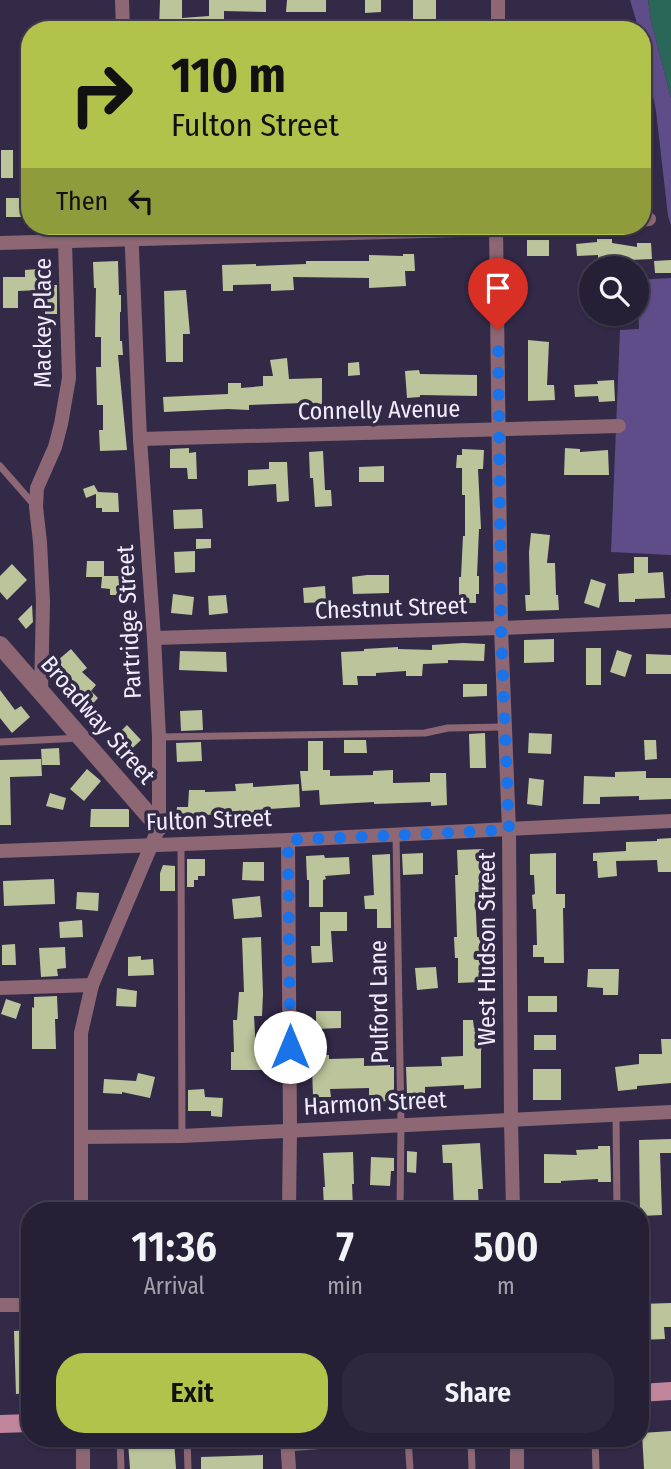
<!DOCTYPE html>
<html lang="en">
<head>
<meta charset="utf-8">
<style>
	:root { --surface:#262036; --page:#2e283e; --text:#f1f3f6; --muted:#a4a3ad; --line:#423e51; --accent:#b2c34c }
	body { margin:0; font-family:"Fira Sans Condensed",sans-serif; background:var(--page); color:var(--text); height:100vh; display:flex; flex-direction:column; font-size:26px; white-space:nowrap }
	* { box-sizing:border-box; margin:0 }
	p { font-size:23px; color:var(--muted) }
	.icon { flex:none; width:38px; height:38px; fill:none; stroke:currentColor; stroke-width:2; stroke-linecap:round; stroke-linejoin:round }
	.map { position:relative; flex:1; overflow:hidden }
	.side { position:absolute; left:21px; top:1202px; width:628px; height:245px; display:flex; flex-direction:column; background:var(--surface); border-radius:28px; box-shadow:0 2px 5px #0004,0 0 0 2px var(--line) }
	.side>* { flex:none }
	.banner { position:absolute; left:21px; top:21px; width:630px; height:214px; border-radius:28px; box-shadow:0 2px 5px #0004,0 0 0 2px var(--line); background:#b2c34c; color:#111; overflow:hidden }
	.tools { position:absolute; left:579px; top:256px; display:grid; gap:14px }
	.tools a { display:grid; place-items:center; width:70px; height:70px; border-radius:50%; background:var(--surface); box-shadow:0 2px 5px #0004,0 0 0 2px var(--line); font-size:35px }
	.pin { position:absolute; display:grid; place-items:center; width:60px; height:60px; color:#fff; margin:-72px -30px; border-radius:50% 50% 50% 0; rotate:-45deg; box-shadow:0 0 7px #0007 }
	.pin .icon { rotate:45deg }
	.me { position:absolute; width:77px; margin:-38px; rotate:0deg; stroke-linejoin:round; filter:drop-shadow(0 0 5px #0008) }
	.turn { display:flex; align-items:center; gap:24px; height:147px; padding:0 35px; font-size:32px }
	.turn .icon { width:91px; height:91px; stroke-width:2.5 }
	.turn b { display:block; font-size:49px; line-height:60px }
	.then { display:flex; align-items:center; height:66px; padding:0 35px; background:#0003; gap:14px; font-size:26px }
	.eta { display:flex; justify-content:space-evenly; align-items:center; height:119px; text-align:center }
	.eta b { font-size:42px; font-weight:600; line-height:49px }
	.primary-button { display:flex; gap:14px; margin-top:auto; padding:14px 35px }
	.primary-button a { flex:1; height:80px; border-radius:28px; background:var(--accent); color:#111; font-size:28px; font-weight:600; line-height:80px; text-align:center }
	.primary-button a+a { background:var(--page); color:var(--text) }
	.map>svg:first-child { display:block }
	.green { fill:#5f4d89 }
	.water { fill:#2a6759 }
	.building { fill:#bcc49c }
	.lines { fill:none; stroke-linecap:round; stroke-linejoin:round }
	.service { stroke:#8d6874; stroke-width:7 }
	.minor { stroke:#8d6874; stroke-width:14 }
	.tertiary { stroke:#8d6874; stroke-width:18 }
	.secondary { stroke:#c1869b; stroke-width:18 }
	.route { stroke:#1a73e8; stroke-width:12; stroke-dasharray:0 21.6 }
	.labels { text-anchor:middle; dominant-baseline:central; stroke-width:7; stroke-linejoin:round; paint-order:stroke }
	.street-label { font-size:24px; fill:#f0edfd; stroke:#332a48 }
</style>
</head>
<body>
<div class="map">
<svg width="671" height="1469" viewBox="0 0 671 1469">
	<rect width="100%" height="100%" fill="#332a48"/>
	<g class="green">
		<path d="M630,0H648L651,20L671,98V225L668,216L656,111L642,40V30H639Z"/>
		<path d="M671,278V555L611,552L620,330L639,329L637,280Z"/>
	</g>
	<path class="water" d="M648,0H671V98L651,20Z"/>
	<g class="building">
		<path d="M160,0H182V18L209,16V0H266V12L224,11V30H159Z"/>
		<path d="M287,0H326V12H286Z"/>
		<path d="M365,0H381V12L365,13Z"/>
		<rect x="413" y="0" width="23" height="19"/>
		<rect x="1" y="150" width="12" height="28"/>
		<path d="M652,192L653,207L642,208V193Z"/>
		<rect x="6" y="198" width="16" height="19"/>
		<path d="M597,239H612V243L637,247V243H651L652,259L630,260V262L621,261L598,262V255L577,256L576,244L597,242Z"/>
		<rect x="527" y="240" width="22" height="16"/>
		<path d="M403,254H414L415,271H405L406,286L369,288V278L293,277L294,290L271,291V284L233,285V291H223L222,265L256,264V266L306,264V261H369V255L403,256Z"/>
		<path d="M671,260V273H655L654,261Z"/>
		<path d="M118,261L119,295H121V312H120V341H122L123,355H118L127,450L100,451L99,430H103V405H97L96,367H101V337H95L96,288H94L93,262Z"/>
		<path d="M39,269V290L18,291V308H3V277H25V270Z"/>
		<rect x="45" y="285" width="12" height="29"/>
		<path d="M186,290L190,334H183V362H166L164,291Z"/>
		<path d="M528,340L549,342L547,385H554L555,400L528,401Z"/>
		<path d="M287,358L289,379L322,378V406H304V403L249,405V410L228,409L164,412L163,397L228,394V383H241V388L263,386V376H273L270,360Z"/>
		<path d="M359,362L360,375L348,376V363Z"/>
		<path d="M419,370L420,374L477,375V396L420,395V397L407,398L405,371Z"/>
		<path d="M614,380L615,401L599,402L598,396L575,397L574,385L598,384L597,381Z"/>
		<path d="M189,448V453L196,452L197,479H188L187,468H170V449Z"/>
		<path d="M565,448L580,449V452L608,450L609,475H564Z"/>
		<path d="M462,449L484,450L483,469H478L481,529H479L477,576H479V594H476V603H459V577H461L463,536H465V495H462V468H456L457,455H462Z"/>
		<path d="M323,451L325,490H331L332,506L315,507L313,478H310L309,452Z"/>
		<path d="M269,462H287L289,501L277,502L276,484L248,486V470L269,469Z"/>
		<path d="M384,466V482H359V467Z"/>
		<path d="M94,485L98,492L118,493L119,512H102V508H96V494L86,498L83,489Z"/>
		<path d="M202,509L203,528L174,529L173,510Z"/>
		<path d="M531,533L550,535L547,563H555L556,595H558L559,610L526,611L525,595H530L529,552Z"/>
		<path d="M196,539H211V548L196,549Z"/>
		<path d="M195,551V572L175,573L174,552Z"/>
		<path d="M634,557H648V573L663,572L665,598L635,599V602H619L618,574L634,573Z"/>
		<path d="M87,561H104V576H128V595H110V589L101,588L102,577H86Z"/>
		<path d="M12,564L27,580L7,600L0,592V576Z"/>
		<path d="M367,575H389V593L353,594L352,577Z"/>
		<path d="M591,579L606,584L599,608L584,603Z"/>
		<path d="M325,586L326,602L304,603L303,588Z"/>
		<path d="M173,594L194,597L192,615L171,613Z"/>
		<path d="M226,595L228,613L209,615L208,596Z"/>
		<path d="M32,605L33,622L26,629L18,619Z"/>
		<path d="M554,639V662L524,663V640Z"/>
		<path d="M463,643L485,644L484,661L448,660V663L423,664L422,676H406V671L376,673V676H357L358,685H343L341,652L364,651V649L398,647V649L432,650V645Z"/>
		<rect x="586" y="648" width="15" height="37"/>
		<path d="M71,649L87,668L82,672L96,685L91,691L98,698L88,709L73,695L74,694L51,666Z"/>
		<path d="M617,650L632,655L625,677L610,672Z"/>
		<path d="M180,651L226,652L227,672L179,670Z"/>
		<path d="M646,654L671,655V674H646Z"/>
		<path d="M463,684H487V696L463,697Z"/>
		<path d="M0,690L15,710L21,706L30,717L12,733L0,718Z"/>
		<path d="M202,710L203,730L181,731L180,711Z"/>
		<path d="M127,725L141,740L123,757L109,743Z"/>
		<path d="M485,733L486,768H470L469,734Z"/>
		<path d="M529,733L552,734L551,754L528,753Z"/>
		<path d="M344,740H366L367,753H344Z"/>
		<path d="M644,740H656L657,759L645,760Z"/>
		<path d="M308,741H323V770H330V776L373,775V771L393,770V783L430,782V773H446L447,805L431,806V802L374,804V802L320,805L319,790L302,791L300,771H308Z"/>
		<path d="M201,742L202,761L177,762L176,743Z"/>
		<path d="M59,748L60,765H42L41,749Z"/>
		<path d="M41,759L42,776L10,777L11,825H0V760Z"/>
		<path d="M87,769L101,781L84,801L70,789Z"/>
		<path d="M646,771V778H671V799L639,800V796L600,797V804H583L584,776L615,777V772Z"/>
		<path d="M529,778L544,780L542,806L527,804Z"/>
		<path d="M253,783V787L299,784L300,807L254,810V813L205,815V819H176L177,807H188L189,790H205V792L236,791L235,784Z"/>
		<path d="M50,793L66,798L63,810L46,806Z"/>
		<path d="M91,809H128L129,810V827H90Z"/>
		<path d="M671,838V872H658L657,860L616,861L617,876L598,878L597,861H593V853L626,851V842L657,841V839Z"/>
		<path d="M484,849L485,892H475L477,937H481L480,982L458,983V958H455L454,937H457L455,875H458L457,850Z"/>
		<path d="M423,853V874L403,875L402,854Z"/>
		<path d="M556,853V894H565V908H563L564,963H544V957H533V945H537L536,909H533L532,895L535,894L534,875H530V854Z"/>
		<path d="M390,854L391,928H377V909H365L364,896L374,895L372,855Z"/>
		<path d="M324,855L325,858L349,857L350,874L325,876L326,879L323,880V907H309V880H307L306,856Z"/>
		<path d="M187,859H205V876H198V880H194V887H187Z"/>
		<path d="M243,862H264V881L242,880Z"/>
		<path d="M163,865L175,866V891H160V873Z"/>
		<path d="M54,879L55,904L4,906L3,881Z"/>
		<path d="M77,892L99,893L98,911L76,909Z"/>
		<path d="M260,896L262,917L234,919L232,899Z"/>
		<path d="M320,912H347V931H331L333,962L312,963L311,946H320Z"/>
		<path d="M82,920L83,937L60,938L59,922Z"/>
		<path d="M261,937L263,994L262,1016H254L256,1051H262V1070H231V1052H234L233,1020H237L239,992H244L242,938Z"/>
		<path d="M15,944L16,965H2V945Z"/>
		<path d="M65,947L66,968L57,969L58,976L41,977L39,948Z"/>
		<path d="M141,956V960L153,959L154,975L128,976V957Z"/>
		<path d="M436,967L438,988L417,990L415,968Z"/>
		<path d="M588,969H619L618,995H603V988L587,987Z"/>
		<path d="M117,988L137,991L136,1007L116,1006Z"/>
		<path d="M57,996L58,1019H55L56,1049H32V1007L34,1008V997Z"/>
		<rect x="528" y="996" width="29" height="16"/>
		<path d="M6,999L21,1004L16,1019L1,1014Z"/>
		<path d="M316,1011H341V1028L316,1029Z"/>
		<path d="M463,1020H473L474,1028H489V1044H482L481,1051V1088L464,1089V1085L425,1087V1093L407,1094L406,1067L442,1066L441,1057L463,1056Z"/>
		<rect x="534" y="1035" width="22" height="15"/>
		<path d="M661,1039H671V1083L637,1086V1089L618,1091L615,1067L639,1064V1054H662Z"/>
		<path d="M319,1055H329V1059L364,1058V1066L390,1065V1067H394V1094H390V1101L369,1102V1088L330,1089L331,1097H313L312,1067H320Z"/>
		<rect x="533" y="1069" width="28" height="31"/>
		<path d="M138,1073L155,1077L150,1098L122,1092V1094L103,1093L104,1079L136,1081Z"/>
		<path d="M204,1089L205,1097L223,1098L222,1117L211,1116V1111H188V1090Z"/>
		<path d="M671,1139V1153H660L662,1215L640,1216L639,1140Z"/>
		<path d="M480,1143L483,1189H478L479,1211H454L452,1163H443L442,1145Z"/>
		<path d="M598,1146H610L611,1182H598V1179L561,1181V1183H544V1154L577,1155L576,1150L598,1149Z"/>
		<path d="M407,1151L417,1152L416,1173L407,1172Z"/>
		<path d="M353,1152L354,1184H352L353,1207H324L323,1187H325L323,1153Z"/>
		<path d="M371,1157L394,1158V1171H391L390,1186L370,1185Z"/>
		<path d="M671,1303V1327H664L665,1339L640,1340V1304Z"/>
		<path d="M30,1330V1393L16,1394L14,1331Z"/>
		<path d="M671,1431V1469H644L642,1433Z"/>
		<path d="M174,1440L176,1469H130L128,1442Z"/>
		<path d="M263,1455V1469H201V1457Z"/>
	</g>
	<g class="lines">
		<g class="service">
			<path d="M0,466L36,507"/>
			<path d="M159,737L425,733L448,728L505,727"/>
			<path d="M0,742L80,738"/>
			<path d="M396,834L401,1124L400,1211"/>
			<path d="M181,845L182,1136"/>
			<path d="M616,1115L617,1211"/>
			<path d="M153,1211V1210L170,1209L190,1211"/>
			<path d="M120,1438L121,1469"/>
			<path d="M187,1438L188,1469"/>
			<path d="M471,1438L472,1469"/>
			<path d="M595,1438L596,1469"/>
			<path d="M287,1448L408,1439L410,1469"/>
		</g>
		<g class="minor">
			<path d="M122,0L123,30"/>
			<path d="M498,30V0"/>
			<path d="M642,220L649,219"/>
			<path d="M496,226L501,628L509,830L511,1120L513,1211"/>
			<path d="M0,243L496,229L548,226"/>
			<path d="M140,439L619,426"/>
			<path d="M154,638L501,628L671,621"/>
			<path d="M41,692L43,602L40,542L36,507L37,488L55,447L61,424L69,378L65,242"/>
			<path d="M288,840L290,1130L289,1211"/>
			<path d="M0,851L288,840L671,821"/>
			<path d="M0,988L92,985"/>
			<path d="M81,1137L182,1136L671,1112"/>
			<path d="M81,1211V1033L92,985L159,827V737L154,638L140,439L131,226"/>
			<path d="M0,1305H30"/>
			<path d="M287,1438L289,1469"/>
			<path d="M83,1469V1438"/>
			<path d="M517,1469V1438"/>
		</g>
		<path class="tertiary" d="M0,645L159,827"/>
		<g class="secondary">
			<path d="M640,1393L671,1391"/>
			<path d="M0,1424L30,1423"/>
		</g>
	</g>
	<g class="lines">
		<path class="route" d="M290,1047L288,840L509,830L501,628L498,330"/>
	</g>
	<g class="labels">
		<g class="street-label">
			<text transform="translate(43 323) rotate(-90)">Mackey Place</text>
			<text transform="translate(379 410) rotate(-1)">Connelly Avenue</text>
			<text transform="translate(391 608) rotate(-2)">Chestnut Street</text>
			<text transform="translate(129 622) rotate(-93)">Partridge Street</text>
			<text transform="translate(98 720) rotate(49)">Broadway Street</text>
			<text transform="translate(209 820) rotate(-2)">Fulton Street</text>
			<text transform="translate(487 949) rotate(-90)">West Hudson Street</text>
			<text transform="translate(379 1002) rotate(-91)">Pulford Lane</text>
			<text transform="translate(375 1103) rotate(-3)">Harmon Street</text>
		</g>
	</g>
</svg>
<div class="tools">
<a><svg class="icon" aria-label="search" viewBox="0 0 24 24"><circle cx="10" cy="10" r="6"/><path d="M15 15l6 6"/></svg></a>
</div>
<div class="pin" style="left:498px;top:330px;background:#d93025"><svg class="icon" aria-label="arrive" viewBox="0 0 24 24"><path d="M6 21V4h12l-3 4 3 4H6"/></svg></div>
<svg class="me" style="left:290px;top:1047px" viewBox="-20 -20 40 40"><circle r="19" fill="#fff"/><path d="M0-13L10 11 0 6-10 11z" fill="#1a73e8"/></svg>
<div class="banner">
<div class="turn"><svg class="icon" aria-label="right" viewBox="0 0 24 24"><path d="M7 20v-9h11M14 6l5 5-5 5"/></svg><div><b>110 m</b>Fulton Street</div></div>
<div class="then">Then<svg class="icon" aria-label="left" viewBox="0 0 24 24"><path d="M17 20v-9H6M10 6l-5 5 5 5"/></svg></div>
</div>
<section class="side">
<div class="eta">
<div><b>11:36</b><p>Arrival</p></div>
<div><b>7</b><p>min</p></div>
<div><b>500</b><p>m</p></div>
</div>
<div class="primary-button"><a>Exit</a><a>Share</a></div>
</section>
</div>
</body>
</html>
